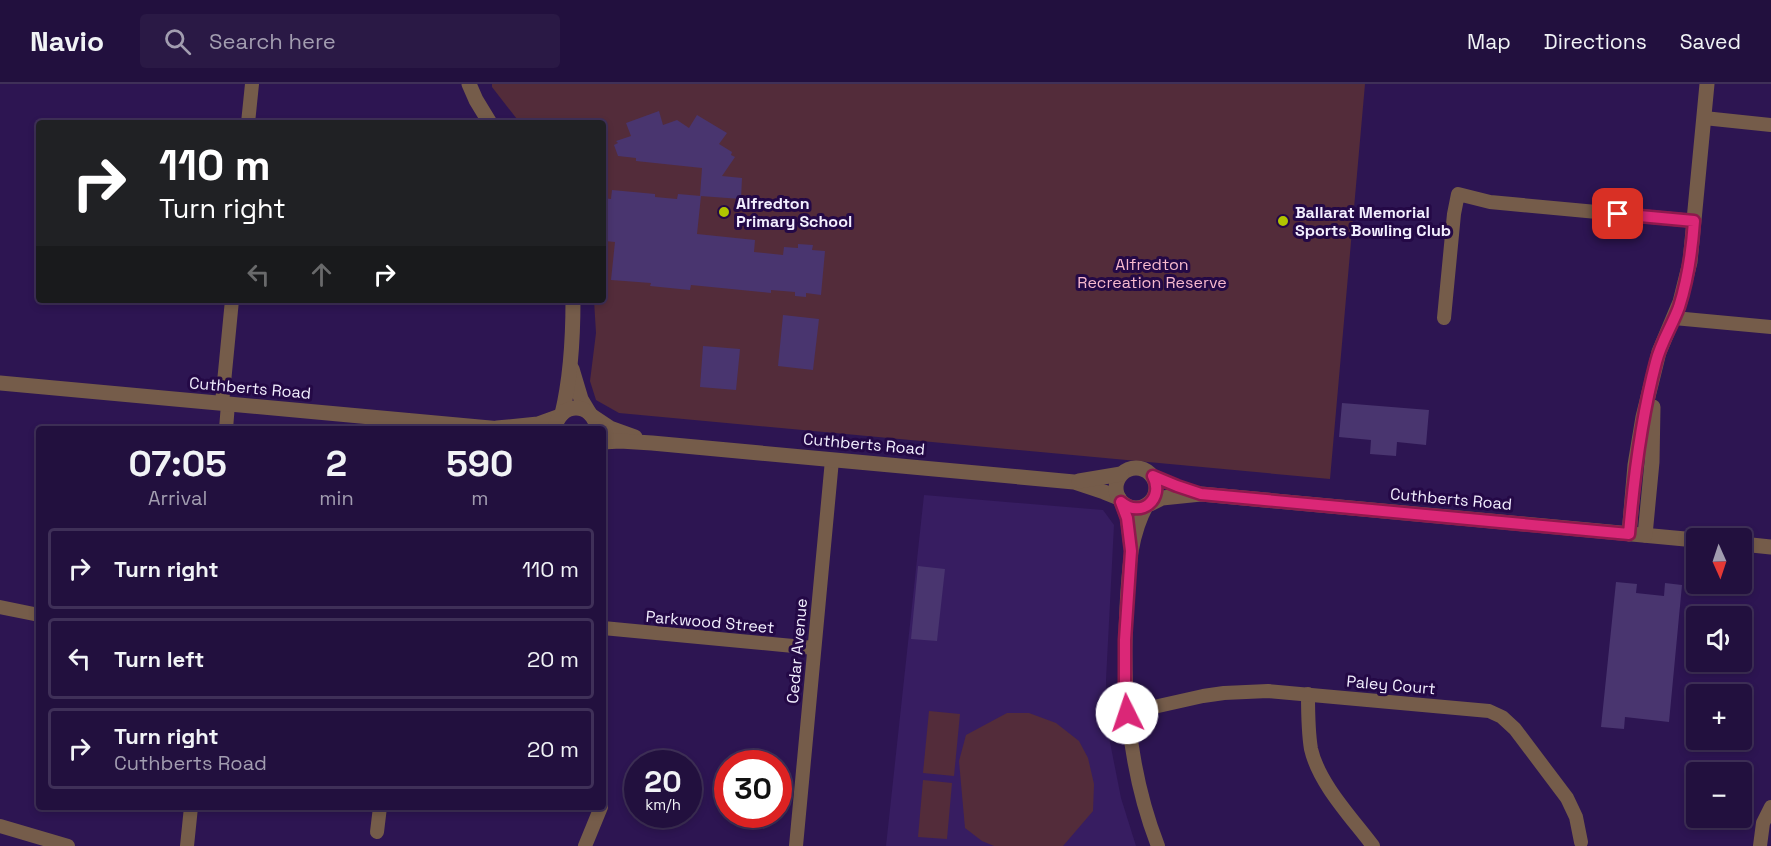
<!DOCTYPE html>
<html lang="en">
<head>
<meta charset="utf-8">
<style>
	:root { --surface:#22103e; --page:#2a1945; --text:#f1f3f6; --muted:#a29db0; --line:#3f3058 }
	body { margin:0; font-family:"Space Grotesk",sans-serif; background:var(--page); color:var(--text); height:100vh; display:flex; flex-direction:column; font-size:22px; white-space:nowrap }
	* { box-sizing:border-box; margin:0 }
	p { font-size:20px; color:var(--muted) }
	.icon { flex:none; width:33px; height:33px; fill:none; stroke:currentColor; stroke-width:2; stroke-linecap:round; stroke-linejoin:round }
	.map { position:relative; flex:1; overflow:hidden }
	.sheet { position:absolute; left:36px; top:342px; width:570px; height:384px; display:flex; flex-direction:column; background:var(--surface); border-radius:6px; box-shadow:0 3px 9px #0003,0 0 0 2px var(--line) }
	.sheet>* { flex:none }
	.banner { position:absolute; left:36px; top:36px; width:570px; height:183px; border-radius:6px; box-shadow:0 3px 9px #0003,0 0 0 2px var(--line); background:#202124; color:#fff; overflow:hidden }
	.needle { width:39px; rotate:177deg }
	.buttons { position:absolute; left:1686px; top:444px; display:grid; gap:12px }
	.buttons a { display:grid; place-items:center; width:66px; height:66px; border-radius:6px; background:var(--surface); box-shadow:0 3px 9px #0003,0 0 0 2px var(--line); font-size:30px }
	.speed { position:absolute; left:624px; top:666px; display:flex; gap:12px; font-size:30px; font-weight:700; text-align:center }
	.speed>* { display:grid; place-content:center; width:78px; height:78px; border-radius:50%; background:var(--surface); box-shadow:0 3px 9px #0003,0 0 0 2px var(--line); line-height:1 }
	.speed small { font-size:15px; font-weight:400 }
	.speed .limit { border:9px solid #d22; background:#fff; color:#111 }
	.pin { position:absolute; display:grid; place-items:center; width:51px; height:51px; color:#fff; margin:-26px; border-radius:12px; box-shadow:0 3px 9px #0006 }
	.me { position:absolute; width:66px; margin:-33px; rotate:356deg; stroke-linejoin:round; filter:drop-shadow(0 0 4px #0008) }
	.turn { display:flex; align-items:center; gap:21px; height:126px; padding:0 24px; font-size:27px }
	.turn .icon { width:78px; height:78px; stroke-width:2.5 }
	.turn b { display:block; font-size:42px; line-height:51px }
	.lanes { display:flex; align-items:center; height:57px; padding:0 24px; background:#0003; justify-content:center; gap:30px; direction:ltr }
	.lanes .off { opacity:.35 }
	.eta { display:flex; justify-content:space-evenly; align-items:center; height:102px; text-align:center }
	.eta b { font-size:36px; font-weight:700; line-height:42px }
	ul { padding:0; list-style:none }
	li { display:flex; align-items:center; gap:18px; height:81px; margin:0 12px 9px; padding:0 12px; border:3px solid var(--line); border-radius:6px }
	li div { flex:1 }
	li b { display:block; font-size:22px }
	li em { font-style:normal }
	header { display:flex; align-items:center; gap:36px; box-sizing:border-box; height:84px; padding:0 30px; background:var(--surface); border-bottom:2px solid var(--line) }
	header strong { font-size:28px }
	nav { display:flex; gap:33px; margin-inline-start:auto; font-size:21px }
	.search { width:420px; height:54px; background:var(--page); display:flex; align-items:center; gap:15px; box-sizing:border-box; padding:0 21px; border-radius:6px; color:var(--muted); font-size:22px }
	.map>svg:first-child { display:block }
	.built { fill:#371d61 }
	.green { fill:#532c3a }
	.building { fill:#49356f }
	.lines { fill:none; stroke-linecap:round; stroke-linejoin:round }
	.minor { stroke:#755c4a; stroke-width:14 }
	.tertiary { stroke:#755c4a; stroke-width:15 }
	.route-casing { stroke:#8e194d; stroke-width:15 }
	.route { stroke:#db2777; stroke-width:10 }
	.poi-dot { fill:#b0c500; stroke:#240946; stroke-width:2 }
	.labels { text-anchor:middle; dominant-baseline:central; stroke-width:6; stroke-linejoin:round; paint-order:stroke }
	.poi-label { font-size:16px; font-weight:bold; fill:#f2eefe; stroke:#240946; text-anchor:start }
	.park-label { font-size:16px; fill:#f7b9ce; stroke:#240946 }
	.street-label { font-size:16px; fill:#f2eefe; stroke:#240946 }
</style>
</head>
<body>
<header>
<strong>Navio</strong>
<div class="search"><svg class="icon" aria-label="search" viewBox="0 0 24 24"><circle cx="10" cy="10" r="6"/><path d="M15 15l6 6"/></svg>Search here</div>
<nav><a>Map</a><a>Directions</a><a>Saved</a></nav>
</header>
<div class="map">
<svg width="1771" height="762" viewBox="0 0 1771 762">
	<rect width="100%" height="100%" fill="#2d1552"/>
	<path class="built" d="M924,411L1103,426L1114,441L1106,596L1107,643L1121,714L1136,762H886Z"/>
	<g class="green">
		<path d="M492,0H1365L1330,395L619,329L596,316L590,297L596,249L594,216H603V39H520L492,3Z"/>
		<path d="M929,627L960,630L954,692L923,689Z"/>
		<path d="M1007,629H1029L1056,639L1079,657L1088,674L1094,700L1093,727L1063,762H994L982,757L965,744L959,677L966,651Z"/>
		<path d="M923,696L952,699L947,755L918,753Z"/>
	</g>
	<g class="building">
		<path d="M659,27L663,41L677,36L689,44L697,31L727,49L719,60L732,68L731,71L735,73L722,92L742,94L741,115L700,112L702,84L636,77V74L618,72L614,61L618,59L616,57L631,52L626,39Z"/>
		<path d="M612,106L655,110V113L677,115L678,110L701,112L697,150L755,156L754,168L783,171L784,163L798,164V160L813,161L812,166L825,167L821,211L806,209V213L795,212V208L771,206V209L691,201L690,206L650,202L651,199L611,196L615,158L605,157L607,140L603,139V114L611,115Z"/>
		<path d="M783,231L819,235L813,286L778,282Z"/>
		<path d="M703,262L740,265L736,306L700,303Z"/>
		<path d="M1342,319L1429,326L1426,361L1397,358L1396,372L1370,370L1371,356L1339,353Z"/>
		<path d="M918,482L945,485L937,557L911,555Z"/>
		<path d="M1616,498L1637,500L1636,509L1664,512L1665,499L1682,501L1669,638L1625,633L1624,645L1601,643Z"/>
	</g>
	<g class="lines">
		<g class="minor">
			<path d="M1704,34L1771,41"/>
			<path d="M248,39L252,0"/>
			<path d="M1444,234L1454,130L1458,110L1490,118L1694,137"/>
			<path d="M1674,234L1771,243"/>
			<path d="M222,319L232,216"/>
			<path d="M226,345L228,320"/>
			<path d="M1121,418L1127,434L1130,459"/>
			<path d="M1147,421C1131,450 1129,482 1127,514C1122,598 1127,683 1158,762"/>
			<path d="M0,523L39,531"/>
			<path d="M603,544L814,564"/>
			<path d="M1308,610C1308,628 1308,647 1311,665C1319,700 1352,734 1373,762"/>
			<path d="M1127,629L1203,612L1224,609L1268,607L1489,627L1502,633L1515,645L1567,714L1576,733L1581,758"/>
			<path d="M0,742L68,762"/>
			<path d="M377,748L380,723"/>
			<path d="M187,762L191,723"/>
			<path d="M585,762L601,723"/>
			<path d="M796,762L832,376"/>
			<path d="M1760,762L1763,739L1771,723"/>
		</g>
		<g class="tertiary">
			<path d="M469,0L476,16L490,39"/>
			<path d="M572,285L581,315L590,330"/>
			<path d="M0,299L501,345"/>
			<path d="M562,330C571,293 573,254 573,216"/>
			<path d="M592,332L610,344L635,353"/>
			<path d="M497,344L538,340L560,332"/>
			<path d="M555,345C559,317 593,317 597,345"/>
			<path d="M603,358L620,357L652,359L1074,398L1104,408L1119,414"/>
			<circle cx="1136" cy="404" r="20"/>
			<path d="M1079,397L1121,390"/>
			<path d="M1150,420L1162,414L1201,410L1696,456"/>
			<path d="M1629,450L1635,381L1643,333L1659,268L1680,218L1690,178L1707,0"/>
			<path d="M1645,451L1652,378L1653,323"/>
			<path d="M1742,460L1771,463"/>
		</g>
	</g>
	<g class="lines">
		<defs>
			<path id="route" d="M1127,629L1125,603V556L1131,467L1127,434L1121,418C1141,435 1165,415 1153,392L1177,402L1201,410L1629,450C1634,392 1641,335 1656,278C1661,258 1672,242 1679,223C1688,195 1692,166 1694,137L1618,130"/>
		</defs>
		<use href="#route" class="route-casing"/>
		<use href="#route" class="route"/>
	</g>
	<g class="poi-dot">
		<circle cx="724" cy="128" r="6"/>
		<circle cx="1283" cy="137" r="6"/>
	</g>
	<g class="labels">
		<g class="poi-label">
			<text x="736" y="119">Alfredton<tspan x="736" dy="18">Primary School</tspan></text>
			<text x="1295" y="128">Ballarat Memorial<tspan x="1295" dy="18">Sports Bowling Club</tspan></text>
		</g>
		<g class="park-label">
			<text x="1152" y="180">Alfredton<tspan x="1152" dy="18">Recreation Reserve</tspan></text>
		</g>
		<g class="street-label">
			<text transform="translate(250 304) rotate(5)">Cuthberts Road</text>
			<text transform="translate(864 360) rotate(5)">Cuthberts Road</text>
			<text transform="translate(1451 415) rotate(5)">Cuthberts Road</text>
			<text transform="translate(710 538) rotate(5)">Parkwood Street</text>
			<text transform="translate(797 567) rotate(-85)">Cedar Avenue</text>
			<text transform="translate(1391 601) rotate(5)">Paley Court</text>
		</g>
	</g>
</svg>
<div class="buttons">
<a><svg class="needle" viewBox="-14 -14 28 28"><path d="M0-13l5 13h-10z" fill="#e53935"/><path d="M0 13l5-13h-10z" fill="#a29db0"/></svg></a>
<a><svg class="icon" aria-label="sound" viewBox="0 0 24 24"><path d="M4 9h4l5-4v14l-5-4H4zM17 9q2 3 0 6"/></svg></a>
<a>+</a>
<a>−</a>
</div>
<div class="speed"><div>20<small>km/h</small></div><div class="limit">30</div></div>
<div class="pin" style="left:1618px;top:130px;background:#d93025"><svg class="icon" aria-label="arrive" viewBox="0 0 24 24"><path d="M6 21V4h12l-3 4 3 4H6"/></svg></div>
<svg class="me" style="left:1127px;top:629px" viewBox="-20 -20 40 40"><circle r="19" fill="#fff"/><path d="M0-13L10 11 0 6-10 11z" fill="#db2777"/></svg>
<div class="banner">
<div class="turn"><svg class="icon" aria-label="right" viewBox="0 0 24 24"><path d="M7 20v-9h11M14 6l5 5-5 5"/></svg><div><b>110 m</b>Turn right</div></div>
<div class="lanes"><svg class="icon off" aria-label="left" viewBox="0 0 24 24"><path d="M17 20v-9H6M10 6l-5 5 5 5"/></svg><svg class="icon off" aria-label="ahead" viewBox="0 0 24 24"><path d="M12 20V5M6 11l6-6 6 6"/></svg><svg class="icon" aria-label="right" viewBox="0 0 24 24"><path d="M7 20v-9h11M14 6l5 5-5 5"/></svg></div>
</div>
<section class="sheet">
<div class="eta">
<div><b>07:05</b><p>Arrival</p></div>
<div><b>2</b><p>min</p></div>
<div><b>590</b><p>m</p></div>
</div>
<ul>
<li><svg class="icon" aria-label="right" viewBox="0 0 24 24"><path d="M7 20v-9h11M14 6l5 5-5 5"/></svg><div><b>Turn right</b></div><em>110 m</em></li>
<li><svg class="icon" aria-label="left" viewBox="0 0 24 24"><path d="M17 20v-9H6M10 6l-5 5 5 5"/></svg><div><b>Turn left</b></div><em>20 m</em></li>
<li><svg class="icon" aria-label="right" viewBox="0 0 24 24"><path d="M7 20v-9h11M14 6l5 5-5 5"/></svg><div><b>Turn right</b><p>Cuthberts Road</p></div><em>20 m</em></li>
</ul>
</section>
</div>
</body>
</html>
